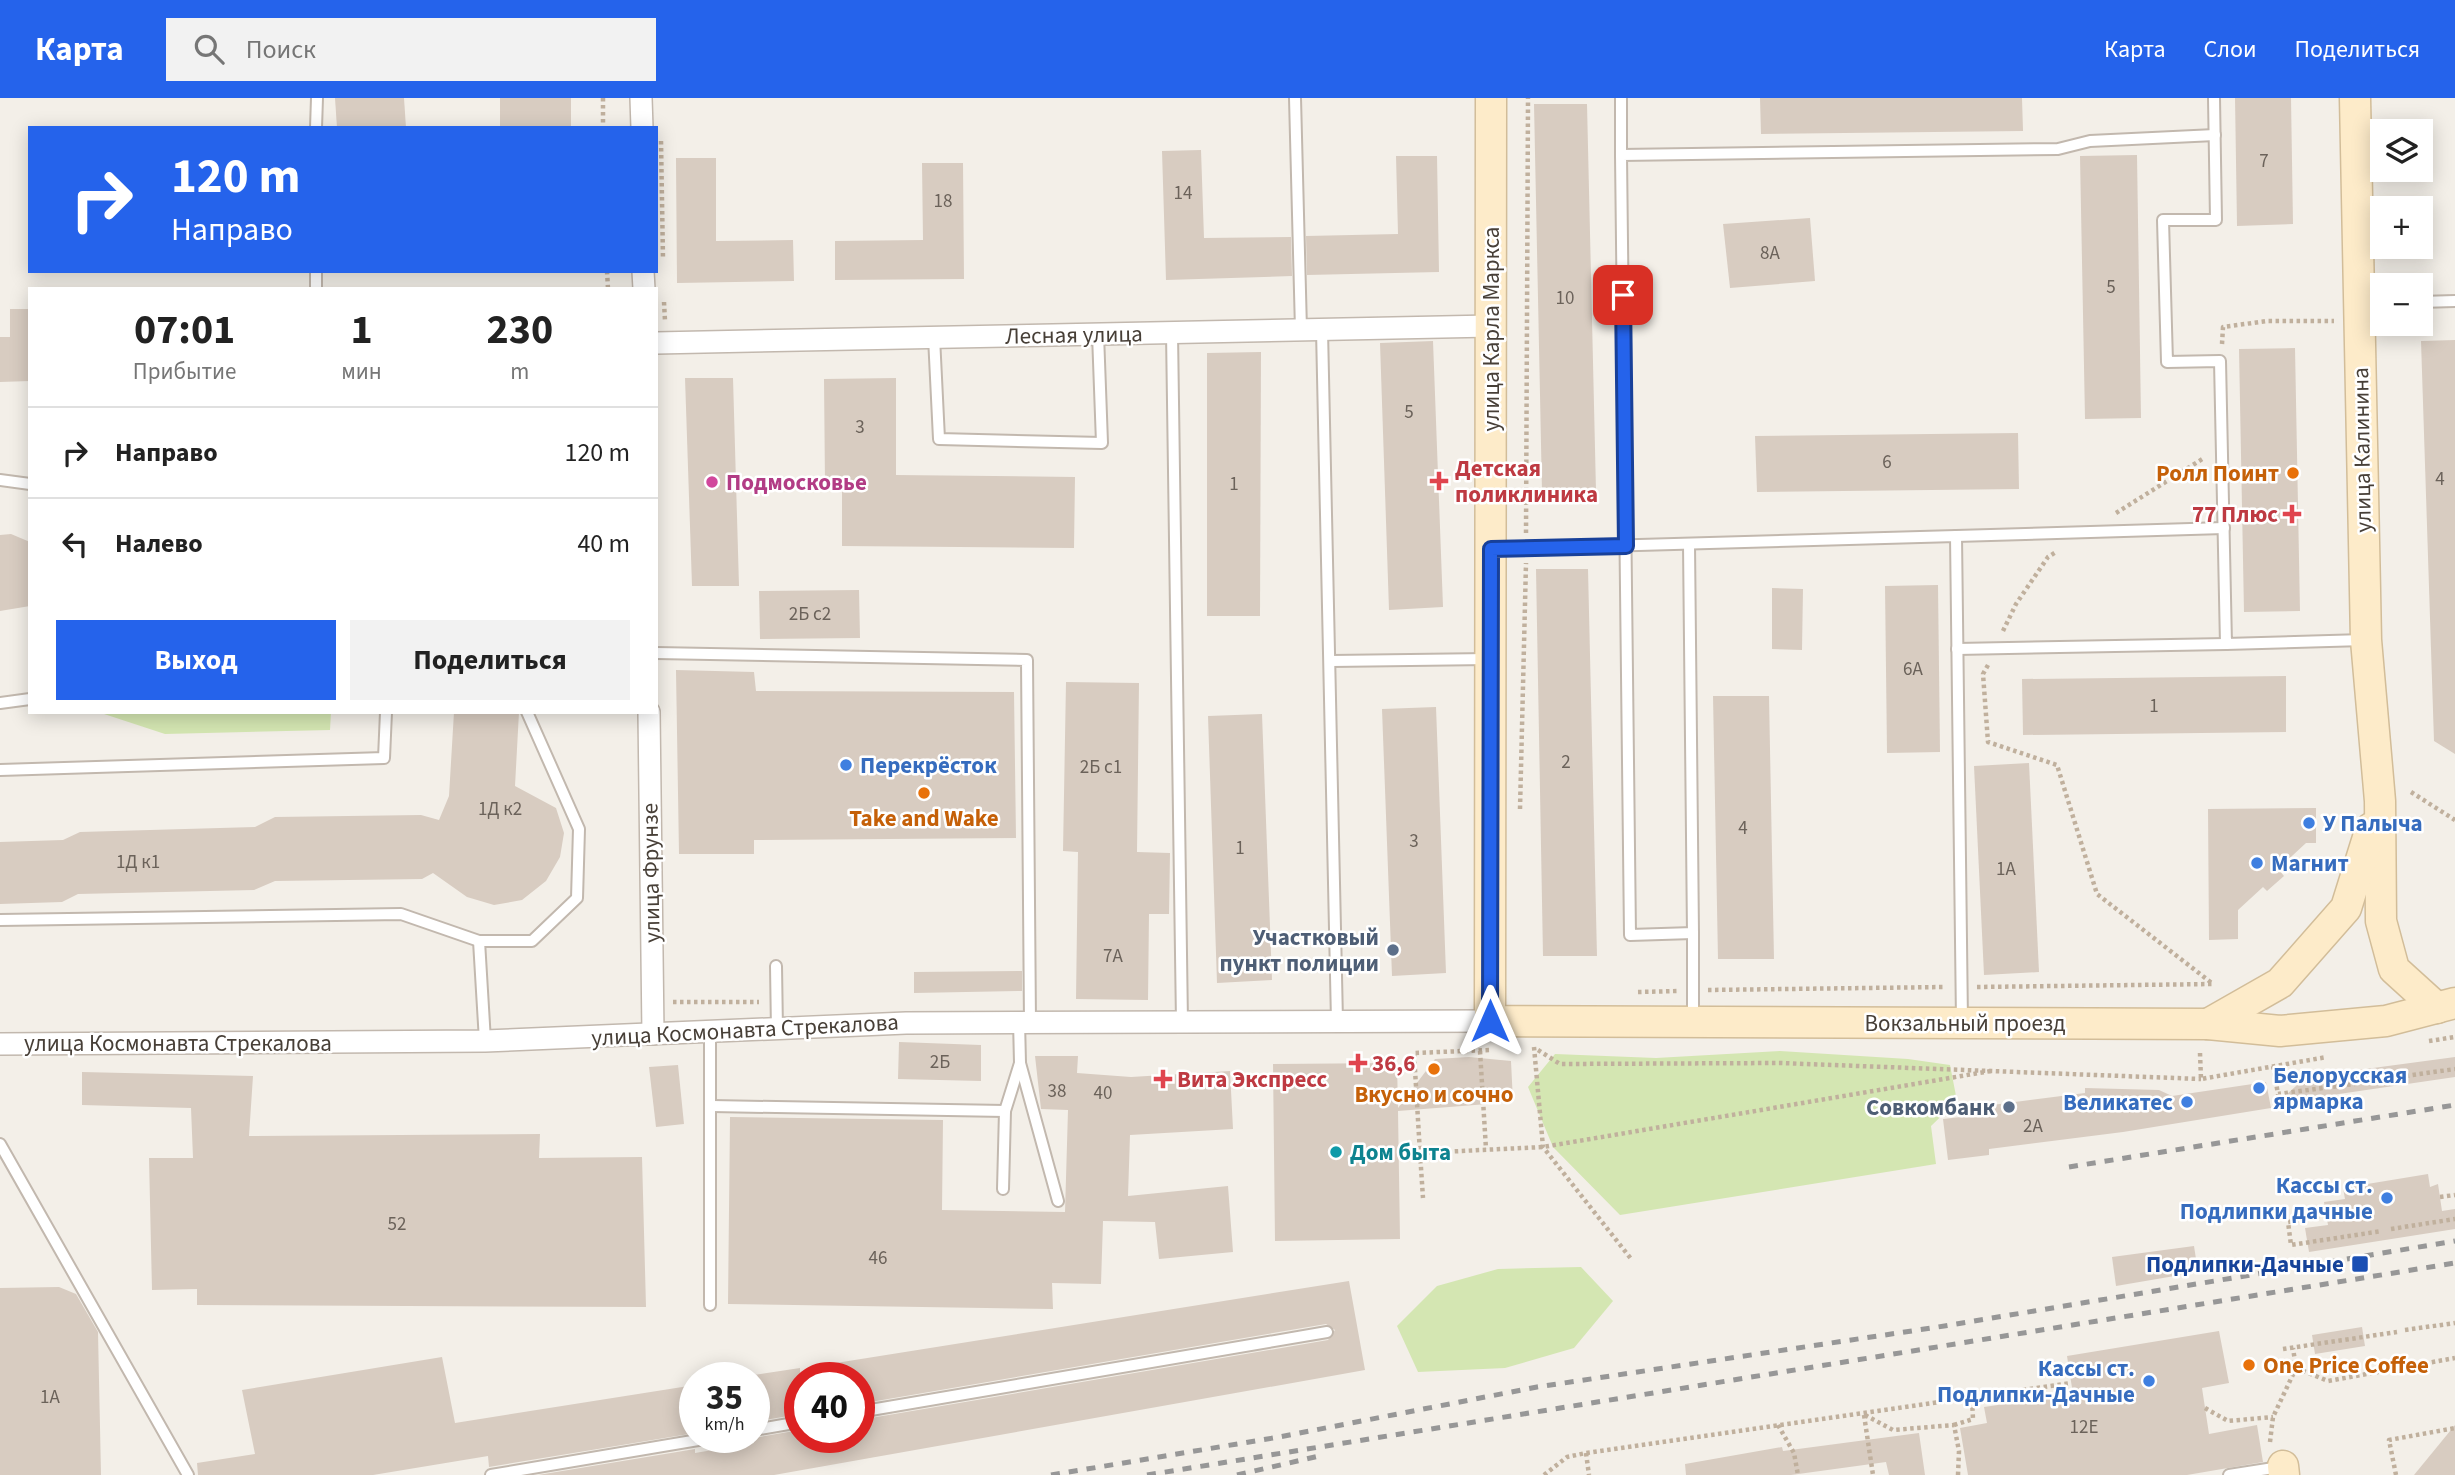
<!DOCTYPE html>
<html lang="ru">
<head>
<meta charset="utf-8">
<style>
	:root { --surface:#fff; --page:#f2f2f2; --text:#222; --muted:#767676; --line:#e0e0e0; --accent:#2563eb }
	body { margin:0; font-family:"Source Sans 3",sans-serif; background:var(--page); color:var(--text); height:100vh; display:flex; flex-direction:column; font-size:26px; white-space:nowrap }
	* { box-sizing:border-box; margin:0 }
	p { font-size:23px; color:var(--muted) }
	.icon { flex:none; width:38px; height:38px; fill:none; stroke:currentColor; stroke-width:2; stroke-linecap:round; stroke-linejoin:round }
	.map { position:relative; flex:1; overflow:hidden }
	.side { position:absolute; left:28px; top:189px; width:630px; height:427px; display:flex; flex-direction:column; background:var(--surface); border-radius:0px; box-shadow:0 4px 18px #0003 }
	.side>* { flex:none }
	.top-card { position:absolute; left:28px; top:28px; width:630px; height:147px; border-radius:0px; box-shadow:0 4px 18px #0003; background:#2563eb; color:#fff; overflow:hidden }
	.fabs { position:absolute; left:2370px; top:21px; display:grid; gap:14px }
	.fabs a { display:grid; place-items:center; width:63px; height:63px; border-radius:0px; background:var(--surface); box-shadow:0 4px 18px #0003; font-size:35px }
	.speed { position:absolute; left:679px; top:1264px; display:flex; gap:14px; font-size:35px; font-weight:700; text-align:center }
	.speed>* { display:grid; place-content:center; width:91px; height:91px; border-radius:50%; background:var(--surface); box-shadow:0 4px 18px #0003; line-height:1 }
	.speed small { font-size:18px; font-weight:400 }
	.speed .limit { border:10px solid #d22; background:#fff; color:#111 }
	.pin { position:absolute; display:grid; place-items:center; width:60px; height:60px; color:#fff; margin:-30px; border-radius:14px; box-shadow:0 4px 10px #0006 }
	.me { position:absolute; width:77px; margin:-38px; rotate:0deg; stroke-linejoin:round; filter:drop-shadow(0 0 5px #0008) }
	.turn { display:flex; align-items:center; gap:24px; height:147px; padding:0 28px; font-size:32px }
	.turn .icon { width:91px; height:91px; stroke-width:2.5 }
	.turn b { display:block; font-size:49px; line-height:60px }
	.eta { display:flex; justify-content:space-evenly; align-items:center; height:119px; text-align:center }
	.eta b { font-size:42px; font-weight:700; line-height:49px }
	.action { display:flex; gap:14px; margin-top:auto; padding:14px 28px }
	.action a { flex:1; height:80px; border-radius:0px; background:var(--accent); color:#fff; font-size:28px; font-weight:700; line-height:80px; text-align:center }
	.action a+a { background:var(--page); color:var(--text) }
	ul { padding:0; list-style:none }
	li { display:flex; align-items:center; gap:21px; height:91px; padding:0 28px; border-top:2px solid var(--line) }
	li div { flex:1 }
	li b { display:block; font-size:26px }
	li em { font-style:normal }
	header { display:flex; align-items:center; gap:42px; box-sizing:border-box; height:98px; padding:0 35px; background:var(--accent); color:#fff }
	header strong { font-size:33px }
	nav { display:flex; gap:38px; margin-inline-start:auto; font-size:24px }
	.search { width:490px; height:63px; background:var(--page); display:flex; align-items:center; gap:18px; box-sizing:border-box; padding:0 24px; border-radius:0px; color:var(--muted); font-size:26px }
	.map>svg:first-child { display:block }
	.green { fill:#d4e6b2 }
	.building { fill:#d8ccc1 }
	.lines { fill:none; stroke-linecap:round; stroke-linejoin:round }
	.lane-casing { stroke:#c2b8ae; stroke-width:14 }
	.street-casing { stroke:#c2b8ae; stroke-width:24 }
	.secondary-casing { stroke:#d2bd99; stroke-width:33 }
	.path { stroke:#c0b09d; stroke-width:4.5; stroke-dasharray:3.5 3.5; stroke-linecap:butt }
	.lane { stroke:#fff; stroke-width:10 }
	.street { stroke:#fff; stroke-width:21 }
	.secondary { stroke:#fdebc9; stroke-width:30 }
	.rail { stroke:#979797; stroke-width:5; stroke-dasharray:9 9; stroke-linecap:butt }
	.route-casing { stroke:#184099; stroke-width:18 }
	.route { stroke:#2563eb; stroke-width:12 }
	.food-dot { fill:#e8710a; stroke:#fff; stroke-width:2.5 }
	.health-dot { fill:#e0444e; stroke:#fff; stroke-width:2.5 }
	.hotel-dot { fill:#d1479c; stroke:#fff; stroke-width:2.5 }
	.shop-dot { fill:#3f7fe0; stroke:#fff; stroke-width:2.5 }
	.service-dot { fill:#5c6f8a; stroke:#fff; stroke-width:2.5 }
	.culture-dot { fill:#0f9aa8; stroke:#fff; stroke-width:2.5 }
	.transit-dot { fill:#1a4fb4; stroke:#fff; stroke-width:2.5 }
	.labels { text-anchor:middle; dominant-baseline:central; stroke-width:5; stroke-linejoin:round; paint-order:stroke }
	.number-label { font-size:19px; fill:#6b625a }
	.street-label { font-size:23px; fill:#473f37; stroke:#fff }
	.health-label { font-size:23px; font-weight:bold; fill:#be3a42; stroke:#fff; text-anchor:start }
	.food-label { font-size:23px; font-weight:bold; fill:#c56008; stroke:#fff }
	.hotel-label { font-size:23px; font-weight:bold; fill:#b23c85; stroke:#fff; text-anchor:start }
	.shop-label { font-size:23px; font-weight:bold; fill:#366cbe; stroke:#fff; text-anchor:start }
	.service-label { font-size:23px; font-weight:bold; fill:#4e5e75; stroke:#fff; text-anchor:end }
	.culture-label { font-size:23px; font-weight:bold; fill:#0d838f; stroke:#fff; text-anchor:start }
	.transit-label { font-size:23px; font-weight:bold; fill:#164399; stroke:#fff; text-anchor:end }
</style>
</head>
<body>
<header>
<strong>Карта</strong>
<div class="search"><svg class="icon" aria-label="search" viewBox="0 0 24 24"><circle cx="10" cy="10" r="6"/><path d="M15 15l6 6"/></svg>Поиск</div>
<nav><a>Карта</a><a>Слои</a><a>Поделиться</a></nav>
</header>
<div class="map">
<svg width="2455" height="1377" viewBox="0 0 2455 1377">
	<rect width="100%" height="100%" fill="#f3efe8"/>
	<g class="green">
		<path d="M331,614L330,632L165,636L101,615Z"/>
		<path d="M1780,953L1908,961L1950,967L1957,1003L1931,1028L1936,1066L1620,1117L1553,1049L1528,989L1555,956L1656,960Z"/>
		<path d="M1581,1169L1613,1203L1574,1250L1505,1270L1418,1274L1397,1228L1437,1188L1498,1171Z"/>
	</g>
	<g class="building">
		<path d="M335,0H404L406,30H337Z"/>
		<rect x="500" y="0" width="71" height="30"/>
		<path d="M1760,0H2022L2023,33L1761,36Z"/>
		<path d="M2235,0H2291L2293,126L2237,128Z"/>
		<path d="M1534,6H1587L1596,393L1542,394Z"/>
		<path d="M1201,52L1204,140L1291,139L1292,178L1166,182L1162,53Z"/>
		<path d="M2137,57L2141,320L2085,321L2080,58Z"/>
		<path d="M1396,58H1437L1439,174L1307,177L1306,138L1398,136Z"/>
		<path d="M676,60H716V143L793,142L794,183L677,185Z"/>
		<path d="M922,65H963L964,181L835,182V143L923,142Z"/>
		<path d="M1810,120L1815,183L1730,190L1723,126Z"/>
		<path d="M10,211H30V283L0,284V239H10Z"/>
		<path d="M2455,242V656L2434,643L2421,243Z"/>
		<path d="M1433,243L1443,509L1389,512L1380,245Z"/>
		<path d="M2295,250L2300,513L2244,514L2239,251Z"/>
		<path d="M1261,254L1260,518H1207V255Z"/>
		<path d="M685,280H733L739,488H692Z"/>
		<path d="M896,280V377L1075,379L1074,450L842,448V387H825L824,281Z"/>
		<path d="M2018,335L2019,391L1757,394L1755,338Z"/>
		<path d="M11,436L30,444V508L0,513V437Z"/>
		<path d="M1536,471H1588L1597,858H1543Z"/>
		<path d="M1938,487L1940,654L1887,655L1885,488Z"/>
		<path d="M1772,490L1803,491L1802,552L1772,551Z"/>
		<path d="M859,492L860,540L760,541L759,493Z"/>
		<path d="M676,572L754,574L756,593L1014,594L1016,740L754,742V756H679Z"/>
		<path d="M2286,578V634L2023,637L2022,581Z"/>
		<path d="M1066,584L1139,585L1137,754L1170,755L1169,816H1149L1148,902L1076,901L1078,754L1063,753Z"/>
		<path d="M1713,598H1769L1774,861H1718Z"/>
		<path d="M1436,609L1446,875L1392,878L1382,611Z"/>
		<path d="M454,614H519L515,688L556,710L564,735L560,759L546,783L522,802L494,807L467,799L433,775L422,781L275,783L254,792L78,796L62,804L0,806V744L63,742L80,734L255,729L275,719L421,717L439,722L449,698Z"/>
		<path d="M1262,616L1272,882L1217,885L1208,618Z"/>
		<path d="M2029,665L2039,874L1984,877L1974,668Z"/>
		<path d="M2316,710V745H2306L2278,771L2284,778L2267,793L2263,789L2238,812V841L2209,842L2208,711Z"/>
		<path d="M1022,873V893L914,895V874Z"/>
		<path d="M899,944L981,947V983L898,981Z"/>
		<path d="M1035,958H1078L1077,975L1131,979L1230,973L1233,1031L1130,1037L1128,1098L1228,1088L1233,1154L1159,1161L1155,1124L1103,1123L1101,1186L1052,1185L1053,1211L728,1206L730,1019L943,1022L942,1112L1065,1114L1068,1012L1041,1011Z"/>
		<path d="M1469,959L1511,963L1513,1004L1398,1013L1400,1141L1275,1143L1273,966L1397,965L1398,1010L1435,961Z"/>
		<path d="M2455,959V979L2277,1005L2306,979Z"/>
		<path d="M678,967L684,1026L656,1029L649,969Z"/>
		<path d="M82,974L253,978L249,1038L540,1036L539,1060L642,1059L646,1209L197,1207V1191L152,1192L149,1060H193L191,1010L82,1007Z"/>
		<path d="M2266,984L2271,1010L2123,1034L1989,1051V1057L1948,1062L1943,1021L1979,1017L1977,1009L2085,995V990L2159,992L2172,998Z"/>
		<path d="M2428,1076L2430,1089L2438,1086L2442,1113L2455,1111V1131L2309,1154L2305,1130L2328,1127L2324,1104L2345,1101L2343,1090Z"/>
		<path d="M2194,1148L2198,1174L2116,1188L2112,1159Z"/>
		<path d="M1349,1183L1365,1272L774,1377H538L695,1351V1355L754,1345V1340L800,1332V1339H859V1322L1328,1242L1335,1232L1326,1226L859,1306V1279H817V1268Z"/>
		<path d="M59,1189L76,1196L98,1234L101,1377H0V1190Z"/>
		<path d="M2362,1229L2365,1248L2315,1256L2312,1237Z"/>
		<path d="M2219,1233L2229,1285L2202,1290L2209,1336L2257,1327L2263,1364L2187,1377H1968L1960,1330L1987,1325L1984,1309L2073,1296L2067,1258Z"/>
		<path d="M442,1259L455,1325L695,1287V1335L489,1369L488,1358L373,1377H198L197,1365L255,1356L242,1292Z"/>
		<path d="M800,1270V1316L754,1324V1277Z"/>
		<path d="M2455,1327V1377H2414Z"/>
		<path d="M1919,1335L1925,1377H1889L1886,1364L1791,1377H1686L1685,1366L1782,1349L1783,1353Z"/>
	</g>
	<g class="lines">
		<defs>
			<g id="lane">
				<path d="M1295,0L1301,232"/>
				<path d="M1621,0V57"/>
				<path d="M2214,0L2216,122H2163L2167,264L2220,263L2226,546L2364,542"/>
				<path d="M316,30L317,0"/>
				<path d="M316,191V173"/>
				<path d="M2420,204L2455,203"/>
				<path d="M2362,205H2382"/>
				<path d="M1322,232L1337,923"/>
				<path d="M1172,235L1182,924"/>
				<path d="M934,239L939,341L1102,345L1098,236"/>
				<path d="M0,382L30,386"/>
				<path d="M1956,438L2224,430"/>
				<path d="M1689,446L1693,835L1630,837L1621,57L2058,51L2090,43L2215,37"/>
				<path d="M1494,451L1956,438L1962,923"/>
				<path d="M1957,551L2226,546"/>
				<path d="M656,555L1027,562L1030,924"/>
				<path d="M1331,563L1489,561"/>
				<path d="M0,605L30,601"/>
				<path d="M0,672L384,660L386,614"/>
				<path d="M0,822L401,816L479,843H532L577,800L579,731L527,614"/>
				<path d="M479,843L485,943"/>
				<path d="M776,868L777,932"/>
				<path d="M1019,923L1020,965L1058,1103"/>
				<path d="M1693,923V835"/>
				<path d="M712,1008L1005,1013"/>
				<path d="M0,1046L188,1377"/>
				<path d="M1003,1091L1005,1013L1020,965"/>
				<path d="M710,1207V934"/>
				<path d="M859,1314L1327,1234"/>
				<path d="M754,1332L800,1324"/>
				<path d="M491,1377L716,1339"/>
				<path d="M2229,1377L2280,1369"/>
			</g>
			<g id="street">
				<path d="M641,0L642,30"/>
				<path d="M643,173L644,191"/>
				<path d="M656,245L1491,228"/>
				<path d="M649,614L653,936"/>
				<path d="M0,946L485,943L906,925L1490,923"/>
			</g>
			<g id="secondary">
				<path d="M1491,0L1490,923L2208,926L2280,933L2386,923L2455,905"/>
				<path d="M2355,0L2366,542L2380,703L2381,823L2394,871L2437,910"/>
				<path d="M2208,926L2280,885L2346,810L2371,730"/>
				<path d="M2283,1368L2284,1377"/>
			</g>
		</defs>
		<use href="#lane" class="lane-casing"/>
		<use href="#street" class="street-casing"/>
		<use href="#secondary" class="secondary-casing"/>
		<g class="path">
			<path d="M603,0V30"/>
			<path d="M661,43L663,160"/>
			<path d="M607,173L608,191"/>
			<path d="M664,204L665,223"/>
			<path d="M2222,246L2223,229L2267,223H2334"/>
			<path d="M2116,415L2204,360"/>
			<path d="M1526,435L1528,0"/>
			<path d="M2003,533L2016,506L2048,459L2056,454"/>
			<path d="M1988,567L1983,576L1988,644L2057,667L2097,796L2213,886"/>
			<path d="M2411,694L2455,722"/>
			<path d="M1520,711L1526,465"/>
			<path d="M1977,889L2213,886"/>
			<path d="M1708,892L1944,889"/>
			<path d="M1638,894L1678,893"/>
			<path d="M673,904H759"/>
			<path d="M2429,943L2455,939"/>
			<path d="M1534,949L1543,1049L1632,1162"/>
			<path d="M1489,952L1414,955L1420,1055L1543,1049L1991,973"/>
			<path d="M1538,952L1560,966L1780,965L2201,981"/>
			<path d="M1480,953L1486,1051"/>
			<path d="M2200,955L2201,981L2327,959"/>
			<path d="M2273,968L2278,996L2361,985"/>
			<path d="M2371,983L2455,971"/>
			<path d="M1420,1055L1423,1100"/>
			<path d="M2440,1099L2455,1097"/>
			<path d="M2326,1117L2288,1124L2291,1147L2382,1133"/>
			<path d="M2391,1131L2455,1121"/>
			<path d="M2405,1232L2455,1225"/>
			<path d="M2283,1251L2397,1234"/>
			<path d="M2296,1270L2328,1283L2455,1260"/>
			<path d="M2205,1310L2228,1323L2273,1319"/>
			<path d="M1864,1317L1873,1377"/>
			<path d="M1865,1317L1893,1332L1954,1327L1959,1353L1958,1377"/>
			<path d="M1778,1327L1794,1355L1798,1377"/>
			<path d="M1954,1327L1973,1321L1972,1301"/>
			<path d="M2270,1344L2273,1319L2296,1270L2293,1250"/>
			<path d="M1586,1355L1589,1377"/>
			<path d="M1544,1377L1567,1359L1586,1355L2071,1285"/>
			<path d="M2396,1377L2389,1342L2455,1330"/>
		</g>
		<use href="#lane" class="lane"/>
		<use href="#street" class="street"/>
		<use href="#secondary" class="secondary"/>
		<g class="rail">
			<path d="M2069,1069L2455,1007"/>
			<path d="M1051,1377L1279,1339L1537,1289L1938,1229L2455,1143"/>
			<path d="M1147,1377L2455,1165"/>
			<path d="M1237,1377L1319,1358"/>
		</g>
	</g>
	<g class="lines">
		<defs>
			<path id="route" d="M1490,923L1491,451L1626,448L1623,197"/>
		</defs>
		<use href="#route" class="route-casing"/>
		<use href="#route" class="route"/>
	</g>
	<g class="food-dot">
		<circle cx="2293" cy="375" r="7"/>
		<circle cx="924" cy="695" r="7"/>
		<circle cx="1434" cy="971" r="7"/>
		<circle cx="2249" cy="1267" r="7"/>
	</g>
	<g class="health-dot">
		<path d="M1435.5 372.5h7v7h7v7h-7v7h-7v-7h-7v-7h7z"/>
		<path d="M2288.5 405.5h7v7h7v7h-7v7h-7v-7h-7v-7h7z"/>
		<path d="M1354.5 954.5h7v7h7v7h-7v7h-7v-7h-7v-7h7z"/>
		<path d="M1159.5 970.5h7v7h7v7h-7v7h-7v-7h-7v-7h7z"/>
	</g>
	<circle class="hotel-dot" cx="712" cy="384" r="7"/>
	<g class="shop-dot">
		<circle cx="846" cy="667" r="7"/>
		<circle cx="2309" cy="725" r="7"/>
		<circle cx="2257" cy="765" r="7"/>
		<circle cx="2259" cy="990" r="7"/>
		<circle cx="2187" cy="1004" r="7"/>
		<circle cx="2387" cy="1100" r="7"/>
		<circle cx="2149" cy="1283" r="7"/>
	</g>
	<g class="service-dot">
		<circle cx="1393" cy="852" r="7"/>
		<circle cx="2009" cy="1009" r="7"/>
	</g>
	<circle class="culture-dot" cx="1336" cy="1054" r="7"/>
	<rect class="transit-dot" x="2351" y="1157" width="18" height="18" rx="3.5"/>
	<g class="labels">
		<g class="number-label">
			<text x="2264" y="63">7</text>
			<text x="1183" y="95">14</text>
			<text x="943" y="103">18</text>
			<text x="1770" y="155">8А</text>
			<text x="2111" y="189">5</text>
			<text x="1565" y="200">10</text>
			<text x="1409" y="314">5</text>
			<text x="860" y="329">3</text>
			<text x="1887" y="364">6</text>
			<text x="2440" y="381">4</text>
			<text x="1234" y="386">1</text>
			<text x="810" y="516">2Б с2</text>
			<text x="1913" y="571">6А</text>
			<text x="2154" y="608">1</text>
			<text x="1566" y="664">2</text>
			<text x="1101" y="669">2Б с1</text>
			<text x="500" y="711">1Д к2</text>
			<text x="1743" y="730">4</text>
			<text x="1414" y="743">3</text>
			<text x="1240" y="750">1</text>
			<text x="138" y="764">1Д к1</text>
			<text x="2006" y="771">1А</text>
			<text x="1113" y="858">7А</text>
			<text x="940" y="964">2Б</text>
			<text x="1057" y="993">38</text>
			<text x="1103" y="995">40</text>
			<text x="2033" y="1028">2А</text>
			<text x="397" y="1126">52</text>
			<text x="878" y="1160">46</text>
			<text x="50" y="1299">1А</text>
			<text x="2084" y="1329">12Е</text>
		</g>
		<g class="street-label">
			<text transform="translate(1491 231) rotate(-90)">улица Карла Маркса</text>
			<text transform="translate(1074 237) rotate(-1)">Лесная улица</text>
			<text transform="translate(2362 352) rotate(-91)">улица Калинина</text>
			<text transform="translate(651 775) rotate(-91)">улица Фрунзе</text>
			<text x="1965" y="925">Вокзальный проезд</text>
			<text transform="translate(745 932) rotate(-3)">улица Космонавта Стрекалова</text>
			<text x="178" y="945">улица Космонавта Стрекалова</text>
		</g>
		<g class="health-label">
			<text x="1455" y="370">Детская<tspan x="1455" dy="26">поликлиника</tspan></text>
			<text x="2278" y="416" text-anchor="end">77 Плюс</text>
			<text x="1372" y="965">36,6</text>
			<text x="1177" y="981">Вита Экспресс</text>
		</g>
		<g class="food-label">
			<text x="2279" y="375" text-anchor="end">Ролл Поинт</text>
			<text x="924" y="720">Take and Wake</text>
			<text x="1434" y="996">Вкусно и сочно</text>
			<text x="2263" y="1267" text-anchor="start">One Price Coffee</text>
		</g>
		<g class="hotel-label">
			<text x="726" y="384">Подмосковье</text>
		</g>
		<g class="shop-label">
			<text x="860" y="667">Перекрёсток</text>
			<text x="2323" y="725">У Палыча</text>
			<text x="2271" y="765">Магнит</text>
			<text x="2273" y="977">Белорусская<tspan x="2273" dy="26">ярмарка</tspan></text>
			<text x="2173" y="1004" text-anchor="end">Великатес</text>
			<text x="2373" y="1087" text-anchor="end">Кассы ст.<tspan x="2373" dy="26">Подлипки дачные</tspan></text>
			<text x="2135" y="1270" text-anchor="end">Кассы ст.<tspan x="2135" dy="26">Подлипки-Дачные</tspan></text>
		</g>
		<g class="service-label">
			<text x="1379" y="839">Участковый<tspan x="1379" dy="26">пункт полиции</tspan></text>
			<text x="1995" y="1009">Совкомбанк</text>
		</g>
		<g class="culture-label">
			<text x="1350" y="1054">Дом быта</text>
		</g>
		<g class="transit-label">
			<text x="2344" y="1166">Подлипки-Дачные</text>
		</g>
	</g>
</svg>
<div class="fabs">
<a><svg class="icon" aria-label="layers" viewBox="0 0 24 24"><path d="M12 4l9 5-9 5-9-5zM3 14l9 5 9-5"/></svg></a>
<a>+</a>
<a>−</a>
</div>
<div class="speed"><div>35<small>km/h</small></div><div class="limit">40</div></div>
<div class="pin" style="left:1623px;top:197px;background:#d93025"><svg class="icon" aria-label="arrive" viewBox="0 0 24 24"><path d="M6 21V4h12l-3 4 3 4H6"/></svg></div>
<svg class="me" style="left:1490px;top:923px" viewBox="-20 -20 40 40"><path d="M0-17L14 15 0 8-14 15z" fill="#2563eb" stroke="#fff" stroke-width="4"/></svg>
<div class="top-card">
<div class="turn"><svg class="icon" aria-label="right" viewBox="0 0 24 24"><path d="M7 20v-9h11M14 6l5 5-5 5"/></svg><div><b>120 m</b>Направо</div></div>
</div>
<section class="side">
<div class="eta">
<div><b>07:01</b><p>Прибытие</p></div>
<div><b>1</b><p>мин</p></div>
<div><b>230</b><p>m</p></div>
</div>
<ul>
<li><svg class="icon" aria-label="right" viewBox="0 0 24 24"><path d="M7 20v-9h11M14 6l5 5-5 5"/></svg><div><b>Направо</b></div><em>120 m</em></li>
<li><svg class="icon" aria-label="left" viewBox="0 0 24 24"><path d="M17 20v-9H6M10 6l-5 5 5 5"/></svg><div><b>Налево</b></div><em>40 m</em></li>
</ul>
<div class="action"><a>Выход</a><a>Поделиться</a></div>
</section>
</div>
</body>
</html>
